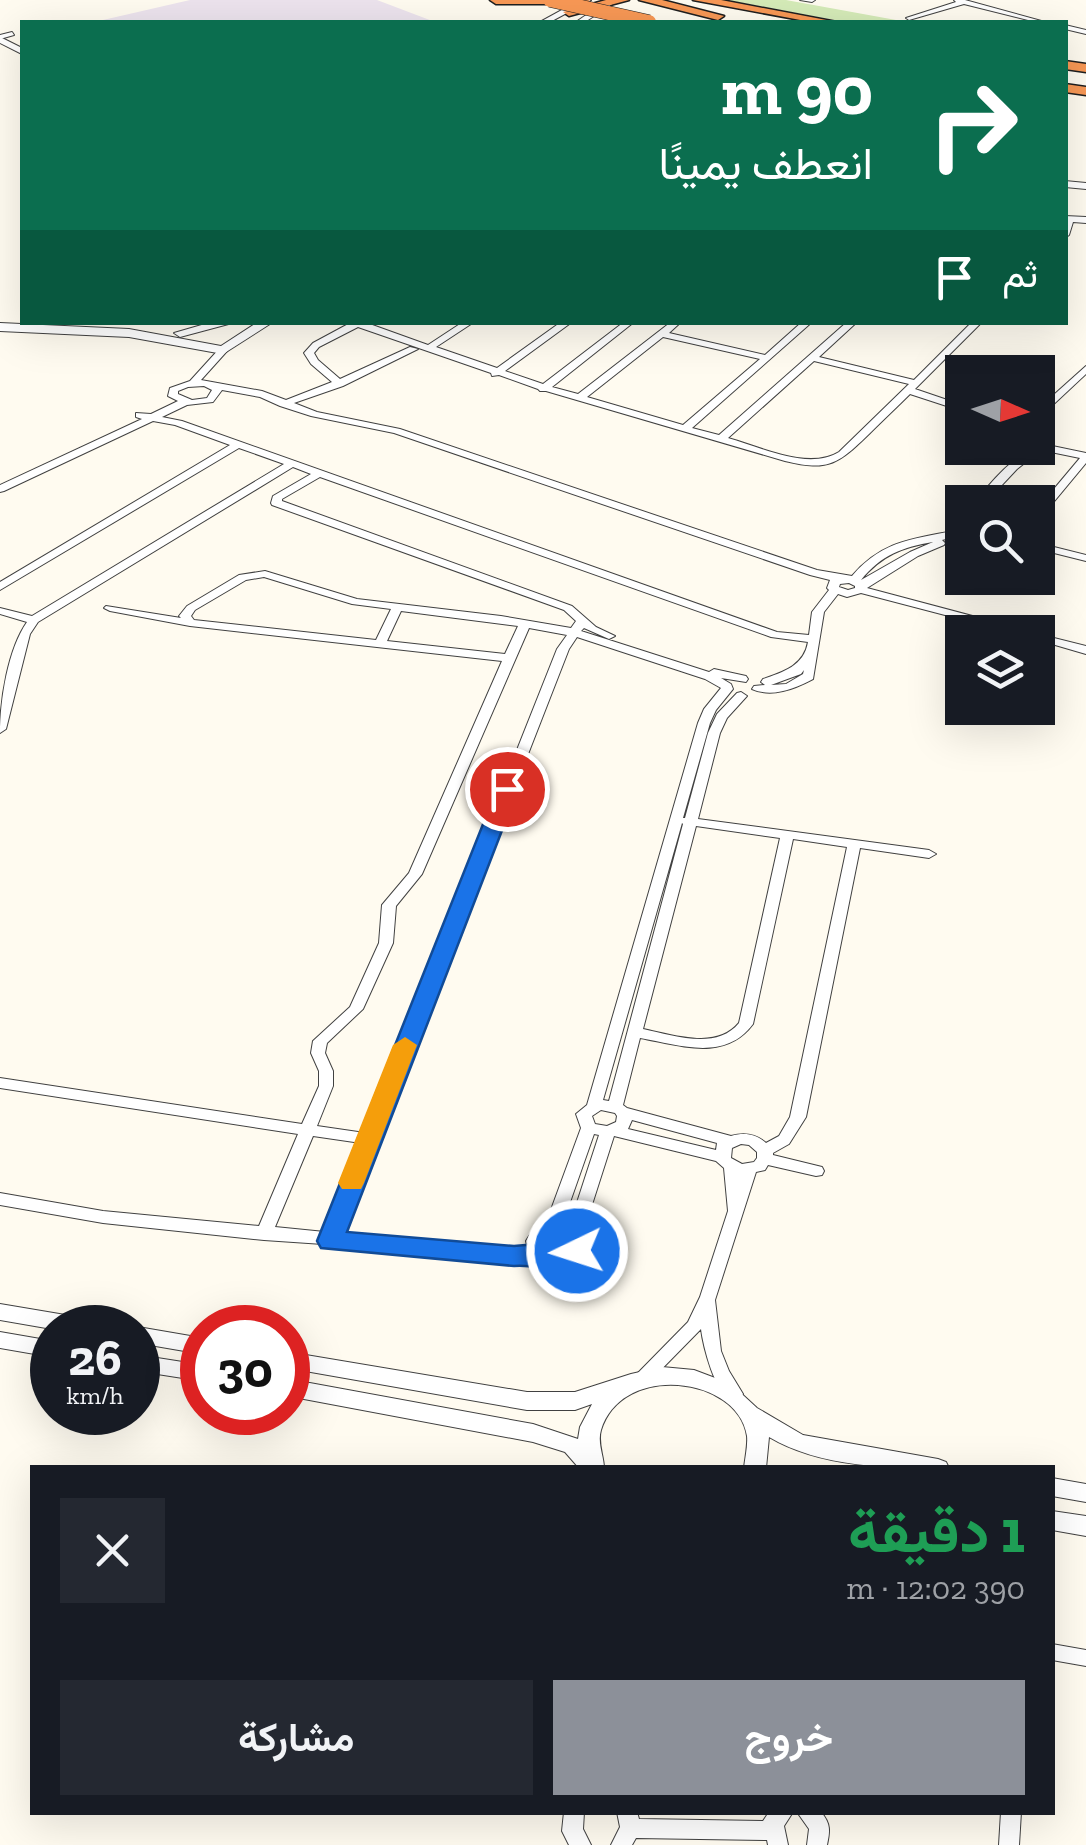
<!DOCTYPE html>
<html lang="ar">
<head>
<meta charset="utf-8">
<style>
	:root { --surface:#171b24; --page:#242831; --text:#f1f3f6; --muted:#9ea1a6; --accent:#8c9099 }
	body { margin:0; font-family:"Zilla Slab",Vazirmatn,serif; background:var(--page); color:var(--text); direction:rtl; height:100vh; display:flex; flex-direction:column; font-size:38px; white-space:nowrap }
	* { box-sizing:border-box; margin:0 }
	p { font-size:32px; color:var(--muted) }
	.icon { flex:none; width:55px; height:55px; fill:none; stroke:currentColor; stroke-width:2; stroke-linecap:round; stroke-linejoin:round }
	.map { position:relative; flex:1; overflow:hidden; direction:ltr }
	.side { position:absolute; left:30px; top:1465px; width:1025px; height:350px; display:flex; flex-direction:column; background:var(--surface); border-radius:0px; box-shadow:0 10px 40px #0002; direction:rtl }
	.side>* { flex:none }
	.guide { position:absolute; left:20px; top:20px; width:1048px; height:305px; border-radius:0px; box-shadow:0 10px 40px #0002; direction:rtl; background:#0b6e4f; color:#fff; overflow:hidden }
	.needle { width:65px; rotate:93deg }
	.controls { position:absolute; left:945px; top:355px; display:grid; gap:20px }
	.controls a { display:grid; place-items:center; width:110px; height:110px; border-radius:0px; background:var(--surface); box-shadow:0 10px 40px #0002; font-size:50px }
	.speed { position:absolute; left:30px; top:1305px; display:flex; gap:20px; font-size:50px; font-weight:700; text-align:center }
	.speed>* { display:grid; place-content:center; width:130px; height:130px; border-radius:50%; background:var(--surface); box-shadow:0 10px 40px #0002; line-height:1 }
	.speed small { font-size:25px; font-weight:400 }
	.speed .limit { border:15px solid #d22; background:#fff; color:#111 }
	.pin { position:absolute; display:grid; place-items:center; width:85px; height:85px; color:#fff; margin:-42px; border:5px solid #fff; border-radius:50%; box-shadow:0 2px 10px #0007 }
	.me { position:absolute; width:110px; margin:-55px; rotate:266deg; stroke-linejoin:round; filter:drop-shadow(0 0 8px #0008) }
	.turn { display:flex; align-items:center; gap:35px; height:210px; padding:0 30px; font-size:45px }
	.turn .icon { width:130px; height:130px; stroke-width:2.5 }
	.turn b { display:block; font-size:70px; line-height:85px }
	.then { display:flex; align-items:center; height:95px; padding:0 30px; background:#0003; gap:20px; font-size:38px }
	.round { display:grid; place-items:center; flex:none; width:105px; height:105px; border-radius:0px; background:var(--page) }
	.overview { display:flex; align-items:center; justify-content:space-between; height:170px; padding:0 30px }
	h1 { font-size:60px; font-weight:700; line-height:75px; color:#1e9e55 }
	.primary-button { display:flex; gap:20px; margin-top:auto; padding:20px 30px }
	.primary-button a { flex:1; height:115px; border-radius:0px; background:var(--accent); color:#fff; font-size:40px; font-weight:700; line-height:115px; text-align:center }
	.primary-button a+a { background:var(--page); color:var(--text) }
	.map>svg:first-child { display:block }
	.industrial { fill:#ece3ed }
	.green { fill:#d5ebb8 }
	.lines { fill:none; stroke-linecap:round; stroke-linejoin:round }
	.minor-casing { stroke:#414141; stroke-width:2 }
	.tertiary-casing { stroke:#414141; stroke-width:2 }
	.motorway-casing { stroke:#1f1f1f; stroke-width:3 }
	.minor { fill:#fff; fill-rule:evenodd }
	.tertiary { fill:#fff; fill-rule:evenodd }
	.motorway { fill:#f89855; fill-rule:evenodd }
	.motorway-bridge-casing { stroke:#1f1f1f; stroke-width:15; stroke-linecap:butt }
	.motorway-bridge { stroke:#f89855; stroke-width:14 }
	.route { fill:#1a73e8; stroke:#114b97; stroke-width:2.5 }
	.slow { fill:#f59e0b }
</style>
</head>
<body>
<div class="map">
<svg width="1086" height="1845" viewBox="0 0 1086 1845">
	<rect width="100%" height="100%" fill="#fffbf0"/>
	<path class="industrial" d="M190,0H377L435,22L103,20Z"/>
	<path class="green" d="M727,0H786L907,22H845Z"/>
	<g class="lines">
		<defs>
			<g id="minor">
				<path d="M800,0H815L812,2Z"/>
				<path d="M954,0H965L1045,22H1036L964,4L909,20L906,18L956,2Z"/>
				<path d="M1065,25L1086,30V34L1065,29Z"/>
				<path d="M12,32L14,35L0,39V35Z"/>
				<path d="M1065,216L1086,217V223L1073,222L1069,235L1065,238Z"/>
				<path d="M352,322H364L428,345L463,322H474L436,347L497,368L561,322H572L505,371L543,384L624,322H634L552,387L578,394L671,322H681L669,333L765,355L802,322H812L692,428L719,435L847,322H857L819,357L914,380L972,322H982L915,389L962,405V411L910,394C897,407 883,420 870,433C839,463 830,472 785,461L546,391H540L538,389L499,375L492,376L491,373L358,327L319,347L314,353L318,360L340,379L410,347L418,349L343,386L294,403L317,412L400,429L817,570L852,576C884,538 918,539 962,529V535L942,540L945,543L944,545L918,556L867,588L1025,630L1027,632H1010L861,593L847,597L838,594L824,612L813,679C794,689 772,698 752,689L754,686L765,685L761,682L763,679C783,672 804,666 808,642L771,637L320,477L282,499V501L572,606L596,627L615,636L609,639L584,628L581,631L709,672L714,669L746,676L748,679L746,682L721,678L731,684L733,689L716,710L710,723L683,818H685L708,733L717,714L737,693L741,692L747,696L727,718L720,733L698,819L929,850L936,854L929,858L860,848L806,1117L789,1144L773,1153V1155L822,1167L824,1171L822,1175L816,1176L768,1165L765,1170L756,1172L715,1300L721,1351L729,1371L743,1394L740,1399C737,1399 734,1401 732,1400C715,1395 703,1345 701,1329L647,1384L641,1386L635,1384L632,1379L688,1322L700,1297L728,1211L724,1168L716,1161L614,1136L582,1236L586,1247L577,1262L555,1268L535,1260L514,1262L336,1245L330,1247L323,1244L264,1240L103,1223L0,1205V1193L103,1211L259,1226L298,1134L0,1088V1078L302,1124L319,1086V1071L311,1053L313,1041L350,1007L379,943L382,905L409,873L502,661L190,626L110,611L104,608L106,606L181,618L179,616L187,606L239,575L265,571L357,599L501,616L571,628L576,621L564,610L272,505L271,503L273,496L311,474L293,467L38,622L30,634L6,729L0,733C0,700 8,649 27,622L0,614V608L32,616L284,464L239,448L0,590V582L230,445L175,425L153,421L4,491L0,492V485L142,419L136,417V413L151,414L178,401L168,396L170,388L190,381L220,348L228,350L201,380L262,391L286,400L332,382L311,364L304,353L313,343ZM663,337L760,359L683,425L587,397ZM814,361L909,384L839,452C808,471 761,447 728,438ZM204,386L212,390L207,398L192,400L178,394V391L188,387ZM222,390L260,397L280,406L311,416L394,433L810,575L830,580L827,588L829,590L812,612L809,635L777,632L182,421L162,417L187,405L213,402ZM933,542L910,552L861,580C881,555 903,547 933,542ZM264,577L352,604L391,609L376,640L194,620L191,616L195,610L246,580ZM849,583L855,586V588L848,590L839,587L840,584ZM401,611L518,626L505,654L387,641ZM529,628L567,635L557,649L365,1133L317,1126L333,1086V1071L325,1053L327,1043L363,1009L393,943L396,906L422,874ZM577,637L705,679L721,688L704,709L698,723L587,1105L576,1114L581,1128L545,1226C536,1228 530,1233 526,1241L528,1249L514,1250L341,1234L569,649ZM804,670L803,674L786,684L771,685L801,674ZM682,823L683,824L609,1101L603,1100ZM696,826L780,838L739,1023C716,1051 673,1035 643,1029ZM793,839L847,847L790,1117L779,1136L766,1143C756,1134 745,1132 731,1136L627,1108L623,1105L640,1038C680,1045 725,1062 753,1024ZM601,1110L615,1113L617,1116L616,1122L607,1126L595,1124L592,1116ZM632,1120L717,1143L716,1150L628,1129ZM594,1134L599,1135L569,1227L562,1225ZM313,1136L361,1143L325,1232L275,1227ZM741,1144L749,1145L757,1152V1158L754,1162L742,1164L731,1158L732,1148ZM556,1235L567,1240L570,1247L565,1253L556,1256L544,1251L542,1242L548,1237Z"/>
				<path d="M1086,366V374L1041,416L1038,417V409Z"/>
				<path d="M1038,443L1086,453V463L1042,516L1038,517V508L1080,458L1041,450L1017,469L986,502H976C988,485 1017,451 1038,448Z"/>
				<path d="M1038,543L1086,555V561L1038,549Z"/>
				<path d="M1038,634L1086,646V654L1038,640Z"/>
				<path d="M1052,1644L1086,1650V1666L1052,1660Z"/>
				<path d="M564,1812H584L583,1829L591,1845H569L562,1831Z"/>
				<path d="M617,1812H637L639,1819L763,1821L769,1812H793L784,1826L788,1845H768L767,1840L636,1838L632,1845H611L620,1827Z"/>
				<path d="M797,1812H821C831,1824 830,1831 827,1845H807L809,1829Z"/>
				<path d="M1001,1812H1021L1019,1845H999Z"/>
			</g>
			<g id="tertiary">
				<path d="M580,0H591L550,22H540Z"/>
				<path d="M608,0H618L585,22H576Z"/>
				<path d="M0,37L22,48V54L0,43Z"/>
				<path d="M1065,181L1086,183V189L1065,187Z"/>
				<path d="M212,322H236L180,337L174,333Z"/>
				<path d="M258,322H273L223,354L129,337L0,331V323L129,329L221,346Z"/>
				<path d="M0,1304L95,1320L103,1322L105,1328L52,1329L0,1320Z"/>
				<path d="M138,1327L202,1338V1354L138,1343Z"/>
				<path d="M0,1332L52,1341V1357L0,1348Z"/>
				<path d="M288,1352L527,1392H575L631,1374L662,1367L694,1370L731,1384L757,1408L803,1435L938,1459L946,1462L949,1468C890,1468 821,1468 769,1437L766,1468H744C745,1458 748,1446 747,1436C738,1376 622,1362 601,1430C597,1443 604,1456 604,1468H579L565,1452L533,1442L288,1396V1379L533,1424L578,1439L580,1427L592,1404L575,1410H527L288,1368Z"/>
				<path d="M138,1355L202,1365V1381L138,1371Z"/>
				<path d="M1052,1478L1086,1484V1502L1052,1496Z"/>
				<path d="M1052,1511L1086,1516V1536L1052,1530Z"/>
			</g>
			<g id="motorway">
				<path d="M490,0H590L584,4H496Z"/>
				<path d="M606,0H629L569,16L563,12Z"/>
				<path d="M639,0H662L724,16L718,20Z"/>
				<path d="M693,0H721L837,22H811Z"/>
				<path d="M1065,61L1086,64V72L1065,69Z"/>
				<path d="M1065,84L1086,87V95L1065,92Z"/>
			</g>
		</defs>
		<use href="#minor" class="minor-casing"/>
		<use href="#tertiary" class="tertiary-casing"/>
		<use href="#motorway" class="motorway-casing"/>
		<use href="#minor" class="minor"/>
		<use href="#tertiary" class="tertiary"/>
		<use href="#motorway" class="motorway"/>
		<defs>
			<path id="motorway-bridge" d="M550,0L649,22"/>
		</defs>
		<use href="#motorway-bridge" class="motorway-bridge-casing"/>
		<use href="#motorway-bridge" class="motorway-bridge"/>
	</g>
	<path class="route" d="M507,783L518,789L347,1232L514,1246L537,1244L557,1251L577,1241L586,1244L590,1251C572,1282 542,1263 514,1266L321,1248L317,1241L497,789Z"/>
	<path class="slow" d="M405,1037L417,1045L364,1183L361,1189H342L338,1183L393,1045Z"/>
</svg>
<div class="controls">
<a><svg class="needle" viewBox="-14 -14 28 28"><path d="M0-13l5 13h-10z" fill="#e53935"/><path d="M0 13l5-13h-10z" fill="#9ea1a6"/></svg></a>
<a><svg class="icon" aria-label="search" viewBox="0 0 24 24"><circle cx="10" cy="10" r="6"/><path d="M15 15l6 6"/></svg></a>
<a><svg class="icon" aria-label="layers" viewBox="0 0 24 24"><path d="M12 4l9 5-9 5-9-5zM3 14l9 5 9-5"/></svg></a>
</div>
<div class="speed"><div>26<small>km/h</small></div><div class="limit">30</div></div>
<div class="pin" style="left:507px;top:789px;background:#d93025"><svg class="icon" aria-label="arrive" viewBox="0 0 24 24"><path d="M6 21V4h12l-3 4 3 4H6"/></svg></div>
<svg class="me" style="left:577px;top:1251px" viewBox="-20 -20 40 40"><circle r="17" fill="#1a73e8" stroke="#fff" stroke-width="3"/><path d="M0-11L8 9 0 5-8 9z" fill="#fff"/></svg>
<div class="guide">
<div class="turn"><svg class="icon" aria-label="right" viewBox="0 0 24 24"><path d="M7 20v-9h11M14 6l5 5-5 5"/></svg><div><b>90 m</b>انعطف يمينًا</div></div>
<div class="then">ثم<svg class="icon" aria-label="arrive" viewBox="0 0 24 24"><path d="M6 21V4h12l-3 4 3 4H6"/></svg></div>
</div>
<section class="side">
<div class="overview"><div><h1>1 دقيقة</h1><p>390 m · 12:02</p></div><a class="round"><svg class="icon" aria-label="close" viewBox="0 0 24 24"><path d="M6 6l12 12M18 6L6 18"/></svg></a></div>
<div class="primary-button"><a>خروج</a><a>مشاركة</a></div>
</section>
</div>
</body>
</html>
